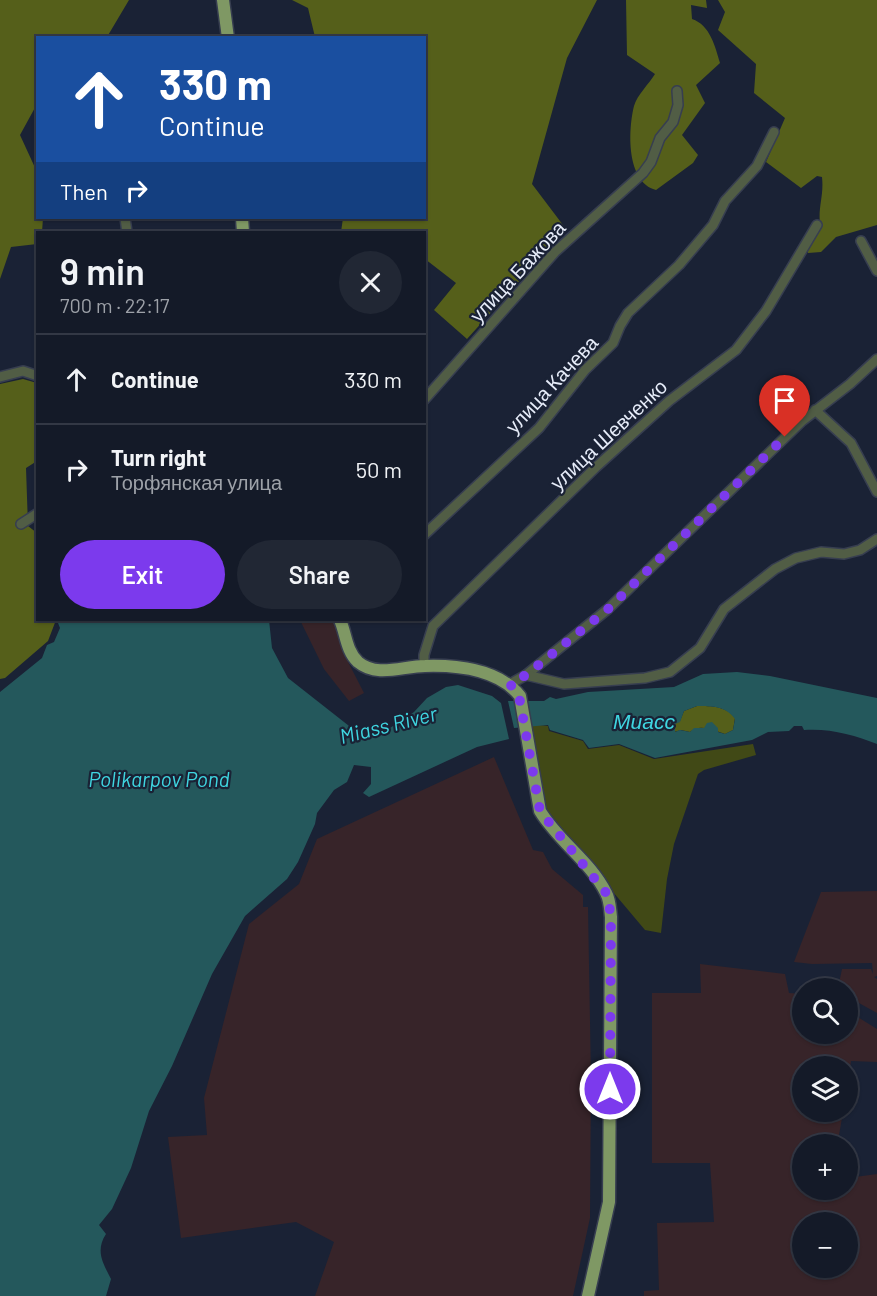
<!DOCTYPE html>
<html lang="en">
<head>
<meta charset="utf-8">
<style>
	:root { --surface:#141a28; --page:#212734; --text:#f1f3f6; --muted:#9da1a8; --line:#333845; --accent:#7c3aed }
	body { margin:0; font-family:Barlow,sans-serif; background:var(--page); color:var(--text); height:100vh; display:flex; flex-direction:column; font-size:22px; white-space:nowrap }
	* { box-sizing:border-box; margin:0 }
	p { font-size:20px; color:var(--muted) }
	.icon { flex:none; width:33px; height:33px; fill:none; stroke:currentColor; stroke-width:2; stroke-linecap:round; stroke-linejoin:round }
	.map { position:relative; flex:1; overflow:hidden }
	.details { position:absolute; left:36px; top:231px; width:390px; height:390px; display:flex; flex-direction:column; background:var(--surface); border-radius:0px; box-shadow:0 2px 4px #0004,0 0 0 2px var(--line) }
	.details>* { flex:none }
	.banner { position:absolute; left:36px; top:36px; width:390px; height:183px; border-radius:0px; box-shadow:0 2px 4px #0004,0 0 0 2px var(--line); background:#1a4fa0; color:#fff; overflow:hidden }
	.fabs { position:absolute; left:792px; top:978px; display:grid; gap:12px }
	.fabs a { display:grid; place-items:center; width:66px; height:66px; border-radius:50%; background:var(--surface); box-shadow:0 2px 4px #0004,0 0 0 2px var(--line); font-size:30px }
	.pin { position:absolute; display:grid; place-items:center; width:51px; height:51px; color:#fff; margin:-62px -26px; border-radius:50% 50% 50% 0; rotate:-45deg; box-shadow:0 0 6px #0007 }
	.pin .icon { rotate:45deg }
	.me { position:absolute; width:66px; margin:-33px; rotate:0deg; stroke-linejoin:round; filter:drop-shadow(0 0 4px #0008) }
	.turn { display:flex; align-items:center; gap:21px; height:126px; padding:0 24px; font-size:27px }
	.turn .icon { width:78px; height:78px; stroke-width:2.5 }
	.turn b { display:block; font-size:42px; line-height:51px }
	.then { display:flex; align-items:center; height:57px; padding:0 24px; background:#0003; gap:12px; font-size:22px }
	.round { display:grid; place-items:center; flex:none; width:63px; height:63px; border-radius:32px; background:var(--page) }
	.summary { display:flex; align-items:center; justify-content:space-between; height:102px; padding:0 24px }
	h1 { font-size:36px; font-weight:600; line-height:45px }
	.primary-button { display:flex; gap:12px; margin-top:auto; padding:12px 24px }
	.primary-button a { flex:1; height:69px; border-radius:36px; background:var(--accent); color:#fff; font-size:24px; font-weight:600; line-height:69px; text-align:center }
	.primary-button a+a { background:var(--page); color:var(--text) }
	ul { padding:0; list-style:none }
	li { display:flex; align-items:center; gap:18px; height:90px; padding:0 24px; border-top:2px solid var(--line) }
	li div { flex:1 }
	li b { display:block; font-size:22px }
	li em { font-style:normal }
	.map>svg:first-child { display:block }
	.industrial { fill:#372429; fill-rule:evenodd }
	.green { fill:#414916 }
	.forest { fill:#555f1a }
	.water { fill:#24585c; fill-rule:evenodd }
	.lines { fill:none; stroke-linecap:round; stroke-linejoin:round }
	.minor-casing { stroke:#373e50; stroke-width:12 }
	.major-casing { stroke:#373e50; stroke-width:15 }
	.minor { stroke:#515d45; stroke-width:9 }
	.major { stroke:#7f9864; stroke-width:12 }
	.route { stroke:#7c3aed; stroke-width:10; stroke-dasharray:0 18 }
	.labels { text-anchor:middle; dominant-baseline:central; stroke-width:4.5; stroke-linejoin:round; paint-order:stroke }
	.street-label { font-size:20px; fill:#e6ecf9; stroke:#1a2235 }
	.water-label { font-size:21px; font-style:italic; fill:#3fd5e0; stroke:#1a2235 }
</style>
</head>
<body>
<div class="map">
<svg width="877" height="1296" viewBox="0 0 877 1296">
	<rect width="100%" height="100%" fill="#1a2235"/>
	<g class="industrial">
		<path d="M300,620H335L344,654L364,693L349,701L324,669Z"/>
		<path d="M494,757L533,850L543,852L552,869L583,895V907H588L591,1078L590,1218L573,1296H315L334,1242L296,1222L181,1238L168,1137L207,1135L204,1098L249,924L299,884L317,839Z"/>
		<path d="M877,891V976L874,977L877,979V1013L848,997V988H838L842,969H871L873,974L872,963L812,964L794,962L821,892Z"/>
		<path d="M700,964L785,974L789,993L802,994V1034H848V1011L877,1029V1062L851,1061L848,1080V1066H802V1112H843L838,1141H845V1144H802V1190H848V1178L877,1174V1296H644V1291L659,1290L657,1223L714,1222L710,1163H652V993H701ZM848,1222V1268H802V1222Z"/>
	</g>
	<path class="green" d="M530,724L548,726L549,731L583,741L588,749L619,745L654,759L753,744L756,755L704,770L698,774L674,844L667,879L661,933L645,930L544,810Z"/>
	<g class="forest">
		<path d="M0,0H129L107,37L38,38L37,104L20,135L37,172L38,218H43L42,232H38L37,244L11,247L0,279Z"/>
		<path d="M292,0H597L567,58L532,184L566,229L467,339L434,310L456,283L425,259L424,232H341L343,218H424V38L315,37L308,8Z"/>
		<path d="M626,0H706L707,8L691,5L692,19C710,25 715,46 720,63L696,85L705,103L682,135L698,155L693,163L656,190C626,182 628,130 634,106C637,95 649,84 655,74L627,55Z"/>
		<path d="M718,0H877V225L836,237L821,252L808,253V244L820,225C818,206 824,196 822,177L817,176L801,188L766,162L785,118L754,93L756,64L718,30L725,12Z"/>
		<path d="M23,379L37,383V461L26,468L28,526L37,533L38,620H56L48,641L5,678L0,679V384Z"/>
		<path d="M697,706C712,706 726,706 735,718L733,730L725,734C714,731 700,723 690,732L681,730L674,732L675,724L680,721L684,711Z"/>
	</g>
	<g class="water">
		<path d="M59,620H269L272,648L288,678L358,733L370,736L375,727L390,728L414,712L427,698L446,687L458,685L492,696L501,703L509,739L477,747L369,797L363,793L371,784V767L354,765L347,782L334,790L317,813L315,824L298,862L287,879L245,916L212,974L172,1066L149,1111L131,1168L112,1209L99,1225L106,1234C95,1251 103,1263 111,1279L106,1296H0V692L42,658L47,645L54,642L60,628L58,623Z"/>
		<path d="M737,672L770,676L877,698V744C855,735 829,728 804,730L802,726H794L789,731L768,732L752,740L655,758L619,744L589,748L583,740L550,730L548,725L514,728L508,701H544L550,697L556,699L588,692L674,687L703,674ZM697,706C712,706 726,706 735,719L733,730L725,734L718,732V728L712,722L707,723L704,728H694L690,732L680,730L675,732V724L680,722L684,711Z"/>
	</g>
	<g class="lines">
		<defs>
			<g id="minor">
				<path d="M125,218L127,232"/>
				<path d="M861,241L877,271"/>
				<path d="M0,377L23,371L38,376"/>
				<path d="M424,400L555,252L643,173L651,162L660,138L673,122L678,105L677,91"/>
				<path d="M815,410L851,443L877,492"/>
				<path d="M21,524L38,513"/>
				<path d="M424,535L539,428L585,370L613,343L620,326L628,313L679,265L713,225L725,201L757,166L774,132"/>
				<path d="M424,666V655L433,626L596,467L669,401L736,350L766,311L817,225"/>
				<path d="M526,675L608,609L802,421L850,384L877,359"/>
				<path d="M510,684L526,675L564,684L645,678L670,672L700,648L724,609L775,569L796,558L821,552L844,554L860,550L877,539"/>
			</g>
			<g id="major">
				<path d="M223,0L228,38"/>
				<path d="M242,218L243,232"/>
				<path d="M340,620C346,633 346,651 358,662C377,678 403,666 425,666C458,665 498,669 520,696L540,811C558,841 591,862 606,893C610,900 610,909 611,917L609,1202L588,1296"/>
			</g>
		</defs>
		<use href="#minor" class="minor-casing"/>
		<use href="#major" class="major-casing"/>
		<use href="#minor" class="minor"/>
		<use href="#major" class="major"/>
	</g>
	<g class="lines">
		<path class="route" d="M610,1089L611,916L607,894L540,811L519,696L510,684L526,675L608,609L785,437"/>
	</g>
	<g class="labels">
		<g class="street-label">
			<text transform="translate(517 271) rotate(-47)">улица Бажова</text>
			<text transform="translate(551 384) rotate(-47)">улица Качева</text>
			<text transform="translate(608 434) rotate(-43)">улица Шевченко</text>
		</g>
		<g class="water-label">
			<text x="644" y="720">Миасс</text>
			<text transform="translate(388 724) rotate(-14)">Miass River</text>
			<text x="159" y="778">Polikarpov Pond</text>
		</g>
	</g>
</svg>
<div class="fabs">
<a><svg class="icon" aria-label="search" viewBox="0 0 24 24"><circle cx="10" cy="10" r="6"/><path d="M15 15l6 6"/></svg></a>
<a><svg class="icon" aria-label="layers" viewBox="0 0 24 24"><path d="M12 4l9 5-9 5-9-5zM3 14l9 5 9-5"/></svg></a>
<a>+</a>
<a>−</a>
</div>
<div class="pin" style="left:785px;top:437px;background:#d93025"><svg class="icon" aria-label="arrive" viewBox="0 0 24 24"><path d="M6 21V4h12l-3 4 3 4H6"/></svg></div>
<svg class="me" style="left:610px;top:1089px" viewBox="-20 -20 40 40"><circle r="17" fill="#7c3aed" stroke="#fff" stroke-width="3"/><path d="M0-11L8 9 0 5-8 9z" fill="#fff"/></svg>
<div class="banner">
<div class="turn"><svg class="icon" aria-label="ahead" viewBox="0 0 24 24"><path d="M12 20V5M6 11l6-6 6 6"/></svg><div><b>330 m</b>Continue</div></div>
<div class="then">Then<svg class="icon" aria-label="right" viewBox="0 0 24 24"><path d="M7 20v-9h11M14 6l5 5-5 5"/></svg></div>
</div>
<section class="details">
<div class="summary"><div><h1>9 min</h1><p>700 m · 22:17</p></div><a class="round"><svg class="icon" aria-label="close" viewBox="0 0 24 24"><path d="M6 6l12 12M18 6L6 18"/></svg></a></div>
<ul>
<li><svg class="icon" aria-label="ahead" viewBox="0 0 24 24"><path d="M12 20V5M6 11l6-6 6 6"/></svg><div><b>Continue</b></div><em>330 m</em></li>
<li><svg class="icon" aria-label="right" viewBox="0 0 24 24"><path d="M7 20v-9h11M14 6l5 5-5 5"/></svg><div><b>Turn right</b><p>Торфянская улица</p></div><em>50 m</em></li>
</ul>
<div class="primary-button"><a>Exit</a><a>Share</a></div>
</section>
</div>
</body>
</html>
